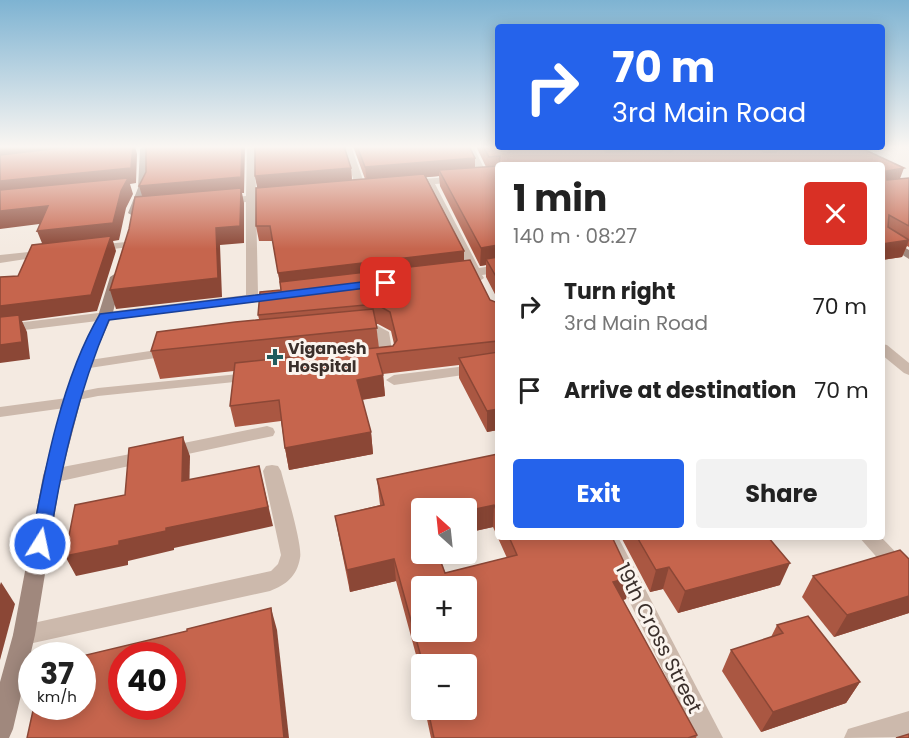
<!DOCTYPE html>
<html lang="en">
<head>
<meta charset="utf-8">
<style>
	:root { --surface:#fff; --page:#f2f2f2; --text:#222; --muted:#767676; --accent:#2563eb }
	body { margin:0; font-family:Poppins,sans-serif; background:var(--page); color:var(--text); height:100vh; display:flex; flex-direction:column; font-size:22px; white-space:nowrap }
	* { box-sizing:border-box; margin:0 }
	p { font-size:20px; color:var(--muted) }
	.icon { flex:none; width:33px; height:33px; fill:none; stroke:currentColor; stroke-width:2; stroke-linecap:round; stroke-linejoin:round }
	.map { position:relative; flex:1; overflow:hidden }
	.panel { position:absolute; left:495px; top:162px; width:390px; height:378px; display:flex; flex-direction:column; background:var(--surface); border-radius:6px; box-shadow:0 3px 15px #0003 }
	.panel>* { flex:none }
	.hud { position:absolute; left:495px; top:24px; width:390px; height:126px; border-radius:6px; box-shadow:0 3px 15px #0003; background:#2563eb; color:#fff; overflow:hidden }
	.needle { width:39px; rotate:333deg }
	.tools { position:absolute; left:411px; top:498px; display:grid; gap:12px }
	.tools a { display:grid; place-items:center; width:66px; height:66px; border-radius:6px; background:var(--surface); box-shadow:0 3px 15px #0003; font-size:30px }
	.speed { position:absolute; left:18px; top:642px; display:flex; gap:12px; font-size:30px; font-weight:700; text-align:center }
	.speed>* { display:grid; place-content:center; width:78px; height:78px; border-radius:50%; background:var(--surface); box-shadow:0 3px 15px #0003; line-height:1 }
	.speed small { font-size:15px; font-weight:400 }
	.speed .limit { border:9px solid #d22; background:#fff; color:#111 }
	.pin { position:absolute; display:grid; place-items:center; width:51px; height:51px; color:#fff; margin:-26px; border-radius:12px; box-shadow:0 3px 9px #0006 }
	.me { position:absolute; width:66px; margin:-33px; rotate:10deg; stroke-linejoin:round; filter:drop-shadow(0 0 4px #0008) }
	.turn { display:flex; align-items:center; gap:21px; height:126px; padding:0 18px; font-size:27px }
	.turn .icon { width:78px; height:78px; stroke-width:2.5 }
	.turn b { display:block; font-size:42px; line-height:51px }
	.round { display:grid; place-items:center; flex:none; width:63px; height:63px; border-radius:6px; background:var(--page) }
	.head { display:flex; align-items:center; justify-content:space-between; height:102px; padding:0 18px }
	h1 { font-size:36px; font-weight:700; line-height:45px }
	.primary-button { display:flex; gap:12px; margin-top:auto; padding:12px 18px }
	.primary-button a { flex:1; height:69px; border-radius:6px; background:var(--accent); color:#fff; font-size:24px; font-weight:700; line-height:69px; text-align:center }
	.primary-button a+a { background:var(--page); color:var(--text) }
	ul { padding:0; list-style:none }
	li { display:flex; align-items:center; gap:18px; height:84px; padding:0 18px }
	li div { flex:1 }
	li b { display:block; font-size:22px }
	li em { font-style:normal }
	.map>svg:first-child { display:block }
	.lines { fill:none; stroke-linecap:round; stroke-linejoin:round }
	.lane { fill:#ccb9ac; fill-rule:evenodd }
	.street { fill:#ccb9ac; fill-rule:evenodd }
	.secondary { fill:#a0887d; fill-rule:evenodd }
	.wall { fill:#aa5742; fill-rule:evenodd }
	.shaded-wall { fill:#8b4736 }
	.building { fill:#c6654d; stroke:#8b4736; stroke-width:1.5; fill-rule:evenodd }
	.route { fill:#2563eb; stroke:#184099; stroke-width:1.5 }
	.poi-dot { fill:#205b5d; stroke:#fbf4ee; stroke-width:2 }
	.labels { text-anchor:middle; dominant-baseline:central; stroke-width:6; stroke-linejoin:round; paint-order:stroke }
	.poi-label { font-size:16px; font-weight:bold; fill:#3a2f2b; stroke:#fbf4ee; text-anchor:start }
	.near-street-label { font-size:20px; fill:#3a2f2b; stroke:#fbf4ee }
</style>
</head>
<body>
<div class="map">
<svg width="909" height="738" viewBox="0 0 909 738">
	<rect width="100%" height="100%" fill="#f4eae1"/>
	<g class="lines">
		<g class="lane">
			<path d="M378,326L389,332L394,362L392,365H382L380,362L377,334L359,335L353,331L359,327Z"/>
			<path d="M170,348L177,352L175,355L83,369L76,365L83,361Z"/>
			<path d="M249,373L256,377L254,380L98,396L78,400L77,405L72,407L0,417V407L67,398L68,394L98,388Z"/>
		</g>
		<g class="street">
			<path d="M255,146L256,195L274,193L279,196L274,199L256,201L258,294L285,292L286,295L285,298L0,333V325L246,295V202L223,204L218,201L223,198L246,196L247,147Z"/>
			<path d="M343,146H351L366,188L364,190L356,188Z"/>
			<path d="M465,146H473L487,174L498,173V179L435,184L479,268L498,265V273L482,275L484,278L478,282L474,281L471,276L452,277V271L467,269L426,184L408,186L403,183L408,180L478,175Z"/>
			<path d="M126,242L130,243V247L95,251L89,248L95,245Z"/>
			<path d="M48,250L52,251V255L0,263V255Z"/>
			<path d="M882,344L887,345L909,363V375L904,373L882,355Z"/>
			<path d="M498,362V370L394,385L386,380L394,375Z"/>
			<path d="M267,426L273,428L275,432L273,436L169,458L163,456L160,452L163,448L169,446Z"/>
			<path d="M146,451L152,453L155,457L152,461L52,483L46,481L43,476L46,471L52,469Z"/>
			<path d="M272,465L278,466L281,471C285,487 303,546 300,558C297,576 286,585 270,591L24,645L16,642L13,635L16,628L24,625L271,571L278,564L281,555L263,471L266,466Z"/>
			<path d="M598,537H618L723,738H696Z"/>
			<path d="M859,537H881L909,566V589L902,586Z"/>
			<path d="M909,711V737L844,738L848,729Z"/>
		</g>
		<g class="secondary">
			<path d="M143,146H153L148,150C148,167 150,208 133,216L128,213L138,188L140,149Z"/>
			<path d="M882,234L909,250V259L882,242Z"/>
			<path d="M116,273L122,277L112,316L90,365L61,476L35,635L13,729L9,738H0V682L13,635L43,476L76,365L98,316L110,277Z"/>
		</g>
	</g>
	<g class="wall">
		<path d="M353,146H469L475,168L486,167L476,146H498V147H859L900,179L909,178V247L907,246L902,257L882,260V165H498V300L486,277V265L480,266L440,186L439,176L426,177L464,251V261L490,300L498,303V430L487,432L459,378V365L383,374L385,396L362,400L371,432L373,454L289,470L285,448L281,421L235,427L230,406L234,371L160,379L151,351L259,319L258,315L281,290L273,241H259L256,226L258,188L255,176L351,168L352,180L365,179ZM376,324H378L391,331L394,344L393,346L379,348Z"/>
		<path d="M498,454V537H612L626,599L623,600L697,735L696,738H431L425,710H466V664H422V696L420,688L419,666L396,581L350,592L339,538L335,516L380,505L377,479ZM422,508H466V533L493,527L507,558L445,573Z"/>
		<path d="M621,537H768L780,585L678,613L663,589L650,592Z"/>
		<path d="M909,559V613L834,637L802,597L813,576Z"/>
		<path d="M777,625L860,682L846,703L761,732L722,671L731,650L771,637Z"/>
	</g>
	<g class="shaded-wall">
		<path d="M0,146H130L0,160Z"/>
		<path d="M133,146H135L137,154L136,183L130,184L133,194L126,208L119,240L113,241L116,251L97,311L22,321L27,332L30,359L0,363V306L44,248L37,231L121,191L0,197V181Z"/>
		<path d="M242,146H245L244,193H242L244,203V243L220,245L222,297L116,309L110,290L144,202L139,186Z"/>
		<path d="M608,147H658L657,155L602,165L604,150Z"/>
		<path d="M475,158V173L439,170V176L367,183L365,167Z"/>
		<path d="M351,168L352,184L258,192L255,176Z"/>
		<path d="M904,168L898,184L882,186L886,171Z"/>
		<path d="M48,206L55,222L0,229V211Z"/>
		<path d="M909,240L902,257L882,260V244Z"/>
		<path d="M498,245V263L486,259V265L480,266L481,248Z"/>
		<path d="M464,251V267L281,289L278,273Z"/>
		<path d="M383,375L385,396L359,400L357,380Z"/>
		<path d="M498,409V430L487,432V411Z"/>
		<path d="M371,432L373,454L289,470L285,448Z"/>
		<path d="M183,437L190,456L189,501L182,481Z"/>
		<path d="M259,466L273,526L174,548V550L128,561V565L76,576L65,556L166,528Z"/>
		<path d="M494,505L493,527L466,533V511Z"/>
		<path d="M394,559L396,581L350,592L347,570Z"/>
		<path d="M790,563L780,585L678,613L685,591Z"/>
		<path d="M669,567L663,589L650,592L656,570Z"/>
		<path d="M631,577L626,599L608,604L613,582Z"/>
		<path d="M1,582L15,604L0,660V585Z"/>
		<path d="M909,596V613L834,637L847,615Z"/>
		<path d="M271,608L277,630L289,738H284Z"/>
		<path d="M860,682L846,703L761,732L773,712Z"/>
	</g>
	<g class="building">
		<path d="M77,146H133L131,168L0,181V155Z"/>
		<path d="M146,146H242L241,177L139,186L146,172Z"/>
		<path d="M255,146H344L351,168L255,176Z"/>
		<path d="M357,146H469L475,158L365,167Z"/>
		<path d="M483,146H498V147H608L604,150L606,152L658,150L671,152L673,150L669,147H756L764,152H776L778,150L774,147H859L904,168L886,171L887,180L909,178V226L889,215L888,227L909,240L882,244V165H499L500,156L489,157Z"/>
		<path d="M498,166V245L481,248L439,170Z"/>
		<path d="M424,174L464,251L278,273L270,226H256V188Z"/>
		<path d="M128,178L121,191L113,223L37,231L48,206L0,211V190Z"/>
		<path d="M241,188L240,226L216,228L218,278L110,290L129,229L135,197Z"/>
		<path d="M111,236L91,295L0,306V277L18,276L32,245Z"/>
		<path d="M498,257V280L486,259Z"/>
		<path d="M470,260L490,300L498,303V341L377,354L383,375L357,380L371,432L285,448L279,400L230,406L235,363L393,346L397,340L390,312L376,304L258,315L260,292L281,290L280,282Z"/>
		<path d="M373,309L377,328L151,351L157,332L235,322Z"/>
		<path d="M19,315L22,342L0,345V317Z"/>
		<path d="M498,352V409L487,411L459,358Z"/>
		<path d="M183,437L182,481L259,466L268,507L166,528V531L119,541V545L65,556L75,505L125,495L129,448Z"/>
		<path d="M498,454V514L494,505L466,511V508H422V554H438L445,573L517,555L509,537H612L631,577L613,582L697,735L688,738H434L428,710H466V664H423L394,559L347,570L335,516L384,505L377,479ZM422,586H466V632H422Z"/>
		<path d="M637,537H768L790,563L685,591L669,567L656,570Z"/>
		<path d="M900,550L909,559V596L847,615L813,576Z"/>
		<path d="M271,608L284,738H27L34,706H82V656L187,631V629ZM122,656H172V706H122Z"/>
		<path d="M808,616L860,682L773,712L731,650L783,633L777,625Z"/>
		<path d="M419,666H422V680Z"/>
		<path d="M909,734V738H896Z"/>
	</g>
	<linearGradient id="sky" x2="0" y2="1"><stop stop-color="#7eb3d2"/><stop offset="0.59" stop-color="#faf6f2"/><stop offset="1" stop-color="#faf6f2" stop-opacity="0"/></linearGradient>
	<rect width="909" height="249" fill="url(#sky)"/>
	<path class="route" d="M386,279L391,283L390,285L109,320C78,392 61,467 49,544L46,549L40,552L33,549L31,544C44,472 62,377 100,314Z"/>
	<path class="poi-dot" d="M272 348h6v6h6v6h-6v6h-6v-6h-6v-6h6z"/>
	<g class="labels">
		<g class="poi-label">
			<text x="288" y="348">Viganesh<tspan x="288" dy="18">Hospital</tspan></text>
		</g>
		<g class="near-street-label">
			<text transform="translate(659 638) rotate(63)">19th Cross Street</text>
		</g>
	</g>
</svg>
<div class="tools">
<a><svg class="needle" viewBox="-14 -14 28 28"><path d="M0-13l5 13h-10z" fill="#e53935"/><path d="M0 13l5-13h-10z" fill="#767676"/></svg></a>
<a>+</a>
<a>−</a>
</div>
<div class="speed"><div>37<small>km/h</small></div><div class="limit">40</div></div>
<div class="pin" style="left:386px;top:283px;background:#d93025"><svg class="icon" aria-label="arrive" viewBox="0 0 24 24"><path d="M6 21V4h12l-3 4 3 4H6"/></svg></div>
<svg class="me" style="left:40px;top:544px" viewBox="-20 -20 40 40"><circle r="17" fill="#2563eb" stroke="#fff" stroke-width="3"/><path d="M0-11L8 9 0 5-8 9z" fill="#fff"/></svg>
<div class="hud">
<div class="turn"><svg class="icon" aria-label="right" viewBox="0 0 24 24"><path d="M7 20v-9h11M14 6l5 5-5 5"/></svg><div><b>70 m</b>3rd Main Road</div></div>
</div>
<section class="panel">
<div class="head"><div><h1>1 min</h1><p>140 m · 08:27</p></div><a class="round" style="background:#d93025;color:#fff"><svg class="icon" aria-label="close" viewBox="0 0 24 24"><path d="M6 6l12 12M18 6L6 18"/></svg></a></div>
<ul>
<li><svg class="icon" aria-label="right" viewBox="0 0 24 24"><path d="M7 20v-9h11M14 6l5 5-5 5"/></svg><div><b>Turn right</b><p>3rd Main Road</p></div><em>70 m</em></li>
<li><svg class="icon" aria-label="arrive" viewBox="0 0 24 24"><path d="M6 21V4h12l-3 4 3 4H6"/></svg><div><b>Arrive at destination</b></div><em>70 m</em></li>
</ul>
<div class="primary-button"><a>Exit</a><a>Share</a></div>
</section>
</div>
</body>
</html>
